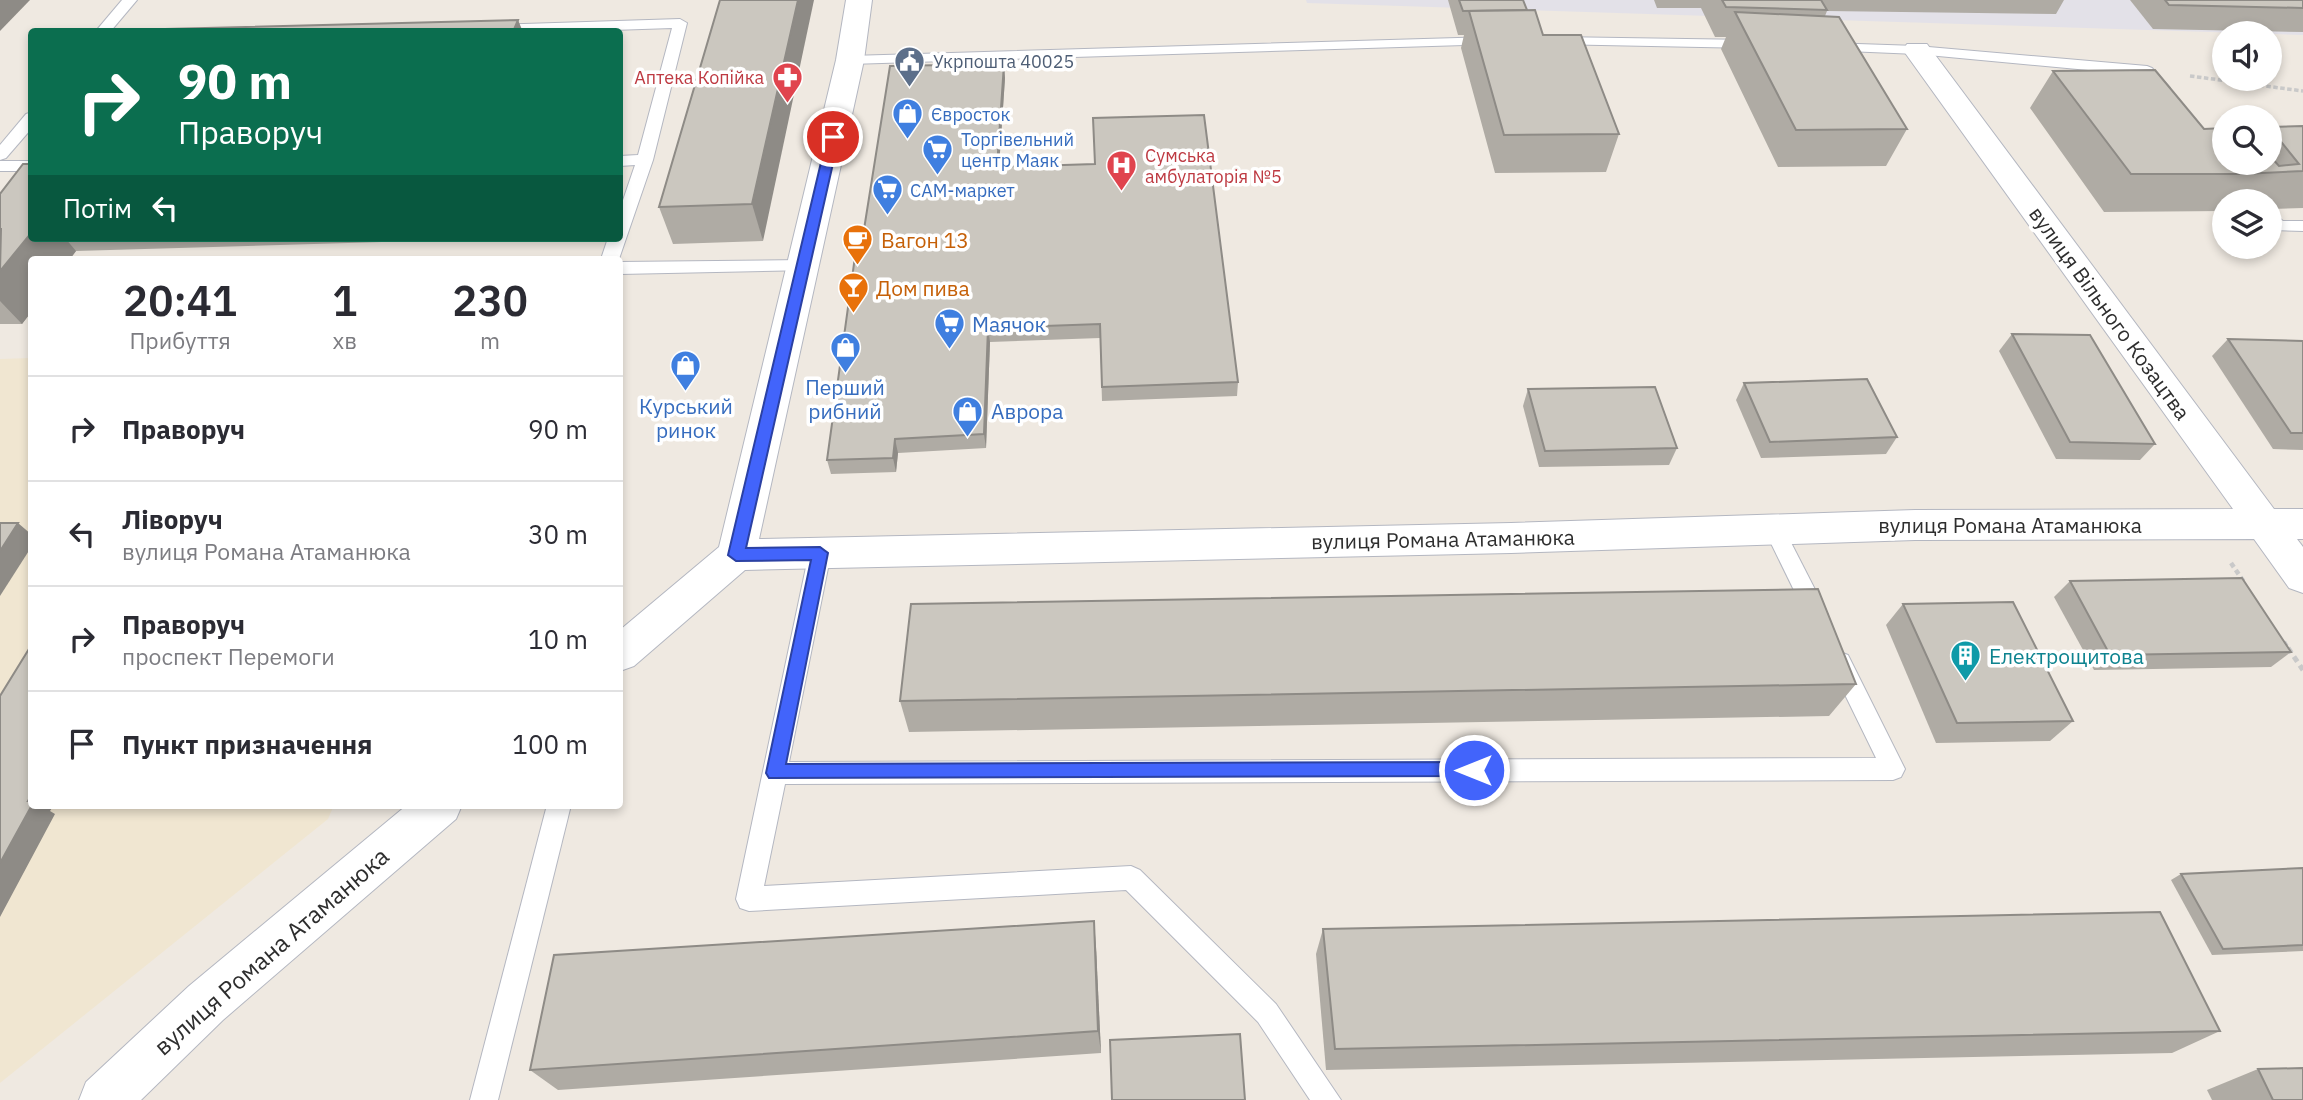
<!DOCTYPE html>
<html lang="uk">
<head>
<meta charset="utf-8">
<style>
	:root { --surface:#fff; --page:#f7f7f7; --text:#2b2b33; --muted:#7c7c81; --line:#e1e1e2 }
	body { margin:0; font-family:"IBM Plex Sans",sans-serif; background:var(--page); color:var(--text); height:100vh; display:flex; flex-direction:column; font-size:26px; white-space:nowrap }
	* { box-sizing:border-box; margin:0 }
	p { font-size:23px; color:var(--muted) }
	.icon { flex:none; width:38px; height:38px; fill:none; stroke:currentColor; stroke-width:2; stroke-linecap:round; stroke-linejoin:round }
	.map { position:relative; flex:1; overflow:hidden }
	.drawer { position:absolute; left:28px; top:256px; width:595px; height:553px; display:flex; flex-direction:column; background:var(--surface); border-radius:7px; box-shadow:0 4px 10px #0003 }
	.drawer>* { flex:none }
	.banner { position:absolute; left:28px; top:28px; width:595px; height:214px; border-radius:7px; box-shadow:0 4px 10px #0003; background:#0b6e4f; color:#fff; overflow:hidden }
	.fabs { position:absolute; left:2212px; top:21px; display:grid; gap:14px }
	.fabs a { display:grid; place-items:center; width:70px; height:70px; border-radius:50%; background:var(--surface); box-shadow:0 4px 10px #0003; font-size:35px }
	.pin { position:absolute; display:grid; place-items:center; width:60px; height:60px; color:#fff; margin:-30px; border:4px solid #fff; border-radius:50%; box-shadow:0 2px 7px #0007 }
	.me { position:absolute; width:77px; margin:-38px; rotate:270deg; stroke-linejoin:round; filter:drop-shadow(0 0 5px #0008) }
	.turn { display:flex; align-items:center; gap:24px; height:147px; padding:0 35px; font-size:32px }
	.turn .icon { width:91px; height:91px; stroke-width:2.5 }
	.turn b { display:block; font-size:49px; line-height:60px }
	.then { display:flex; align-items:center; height:66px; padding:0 35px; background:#0003; gap:14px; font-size:26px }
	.eta { display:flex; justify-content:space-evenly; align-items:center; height:119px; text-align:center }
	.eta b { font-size:42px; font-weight:600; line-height:49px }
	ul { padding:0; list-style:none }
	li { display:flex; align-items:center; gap:21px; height:105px; padding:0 35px; border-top:2px solid var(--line) }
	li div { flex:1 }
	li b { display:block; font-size:26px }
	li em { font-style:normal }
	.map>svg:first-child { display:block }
	.industrial { fill:#e3e1e8 }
	.education { fill:#f0e6d1 }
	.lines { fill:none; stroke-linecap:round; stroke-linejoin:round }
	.service-casing { stroke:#b4b7c1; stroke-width:2 }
	.minor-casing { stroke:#b4b7c1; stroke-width:2 }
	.path-far2 { stroke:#c9c9c9; stroke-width:3.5; stroke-dasharray:4.5 2.5; stroke-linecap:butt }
	.path-far1 { stroke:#c9c9c9; stroke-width:4.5; stroke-dasharray:5 3.5; stroke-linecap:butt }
	.path { stroke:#c9c9c9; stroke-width:5; stroke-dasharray:6 4.5; stroke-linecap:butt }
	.service { fill:#fff; fill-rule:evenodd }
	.minor { fill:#fff; fill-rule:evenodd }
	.wall { fill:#afaba4 }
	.shaded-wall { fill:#8e8b86 }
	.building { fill:#cbc7bf; stroke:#8e8b86; stroke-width:2 }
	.route { fill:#4264fb; stroke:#2b41a3; stroke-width:2 }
	.labels { text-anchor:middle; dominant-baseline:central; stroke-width:7; stroke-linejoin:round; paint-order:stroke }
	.far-service-label { font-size:18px; fill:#4e5e75; stroke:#fff; text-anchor:start }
	.far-health-label { font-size:18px; fill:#be3a42; stroke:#fff; text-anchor:end }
	.far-shop-label { font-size:18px; fill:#366cbe; stroke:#fff; text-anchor:start }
	.food-label { font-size:21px; fill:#c56008; stroke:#fff; text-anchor:start }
	.street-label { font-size:21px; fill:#2e2e2e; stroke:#fff }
	.shop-label { font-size:21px; fill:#366cbe; stroke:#fff; text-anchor:start }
	.culture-label { font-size:21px; fill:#0d838f; stroke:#fff; text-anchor:start }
	.near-street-label { font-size:24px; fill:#2e2e2e; stroke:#fff }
</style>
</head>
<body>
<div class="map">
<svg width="2303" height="1100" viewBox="0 0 2303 1100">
	<rect width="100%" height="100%" fill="#efe9e1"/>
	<path class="industrial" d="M1306,0H2303V35L1307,3Z"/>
	<path class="education" d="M31,358L32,805H334L328,819L0,1083V359Z"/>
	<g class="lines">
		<defs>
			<g id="service">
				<path d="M122,0H137L110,32H95Z"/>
				<path d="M680,19L687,23L653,160L619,259H601L608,238H620V209L635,165L620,166V156L638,155L672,28L553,32L488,29L495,25Z"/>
				<path d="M1492,37L1497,38V44L850,64L843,60L850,56Z"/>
				<path d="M1556,37L1751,40L1758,44L1751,48L1551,44V38Z"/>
				<path d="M1828,43L1917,46L2147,66L2152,68L2170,88L2162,93L2157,91L2142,75L1917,54L1823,50L1821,47Z"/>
				<path d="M32,112V128L6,158L0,160V145L26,114Z"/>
				<rect x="0" y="161" width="32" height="10"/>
				<path d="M2270,211L2283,221H2303V231L2272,230Z"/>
				<path d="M804,260L810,262L813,266L810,270L620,274V262Z"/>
				<path d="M1774,521L1781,523L1825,609L1828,615L1825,621L1817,624L1809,621L1764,529L1767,523Z"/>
				<path d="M820,545L827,547L831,553L789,762L1876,758L1829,662L1832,655L1840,652L1848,655L1905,769L1901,777L1893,780L785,784L764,886L1131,866L1140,870L1276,1004L1341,1100H1310L1258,1022L1126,890L749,911L740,908L736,899L809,553L813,547Z"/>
				<path d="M547,805H571L498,1100H470Z"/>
			</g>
			<g id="minor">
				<path d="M846,0H872L864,60L759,539L1511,523L1915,510L2233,509L1903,50L1907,44H1927L2274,509H2303V539H2297L2303,547V593L2289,588L2254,539L1915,540L1511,553L745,570L634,666L620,671V630L719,547L836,60Z"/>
				<path d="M407,805H462L456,819L223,1020L141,1100H79L86,1082L189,986Z"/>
			</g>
		</defs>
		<use href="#service" class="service-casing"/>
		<use href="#minor" class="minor-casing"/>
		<path class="path-far2" d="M2190,76L2303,91"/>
		<g class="path-far1">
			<path d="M2231,563L2244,582"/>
			<path d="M2284,642L2289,650"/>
		</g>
		<path class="path" d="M2288,648L2303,670"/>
		<use href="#service" class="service"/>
		<use href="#minor" class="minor"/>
	</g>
	<g class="wall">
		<path d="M720,0L763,241L673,244L659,207Z"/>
		<path d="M1448,0H1523L1527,10L1543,35L1619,134L1606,172L1495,173L1461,48L1464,35H1458Z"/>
		<path d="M1654,0H2064L2056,14L1827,11L1825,16L1907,129L1886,166L1778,167L1721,49L1726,37H1715L1701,8H1657Z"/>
		<path d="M2130,0H2303V32L2153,29Z"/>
		<path d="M2053,71L2204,129L2270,163V127L2303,126V208L2270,209V201H2224V211L2104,212L2030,108Z"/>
		<path d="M1005,78L999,167L1238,382L1237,396L1102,401L1100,338L990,342L986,448L898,453L896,472L831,474L827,460L862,242Z"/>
		<path d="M0,194L32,238H516L76,251L70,259H32V311L22,324H0Z"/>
		<path d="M2012,334L2155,444L2140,460L2056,459L1999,351Z"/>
		<path d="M2228,339L2303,341V450L2273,449L2212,356Z"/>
		<path d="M1744,383L1897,437L1886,454L1761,458L1736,400Z"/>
		<path d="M1528,389L1677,448L1669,465L1539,467L1523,406Z"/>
		<path d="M2070,581L2291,652L2271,667L2094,670L2054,597Z"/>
		<path d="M1903,604L2073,721L2050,741L1936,743L1886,625Z"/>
		<path d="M1856,684L1829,716L909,732L900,701Z"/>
		<path d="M2303,868V951L2212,955L2171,880L2181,874Z"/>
		<path d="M1323,929L2220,1031L2172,1053L1326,1070L1316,954Z"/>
		<path d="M1096,947L1101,1053L558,1090L530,1070Z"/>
		<path d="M2258,1069L2303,1100H2212L2207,1090Z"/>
	</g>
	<g class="shaded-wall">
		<path d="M0,0H30L0,31Z"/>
		<path d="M798,0H814L763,241L752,204Z"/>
		<path d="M518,20L523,32H513Z"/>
		<path d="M1004,64L1005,78L998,181L997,167Z"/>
		<path d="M32,232V238H65L76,251L70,259H32V311L22,324L0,301V271Z"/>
		<path d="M988,328L990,342L986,448L984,434Z"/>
		<path d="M895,439L898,453L896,472L893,458Z"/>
		<path d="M18,523L32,535V546L0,596V551Z"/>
		<path d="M32,805H54L50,811L55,814L0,917V863Z"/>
		<path d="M1094,921L1096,947L1101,1053L1098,1031Z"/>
	</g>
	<g class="building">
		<path d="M720,0H798L752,204L659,207Z"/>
		<path d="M1459,0H1523L1527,10L1463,11Z"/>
		<path d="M1722,0H1821L1827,10L1726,7Z"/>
		<path d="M2165,0H2303V8L2169,5Z"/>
		<path d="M1535,10L1543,35H1581L1619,134L1504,135L1469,11Z"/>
		<path d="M1735,12L1839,17L1907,129L1796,130Z"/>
		<path d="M518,20L513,32H124L125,30Z"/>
		<path d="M1004,64L997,167L1095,164L1093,118L1204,115L1238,382L1102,387L1100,324L988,328L984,434L895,439L893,458L827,460L857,242H862L890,66Z"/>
		<path d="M2155,70L2204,129L2224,128V163H2270V156L2279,166L2299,164L2270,128V127L2303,126V171L2242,174H2131L2053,71Z"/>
		<path d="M23,164H32V232L0,271L1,229H0V194Z"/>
		<path d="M2012,334L2090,335L2155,444L2070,442Z"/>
		<path d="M2228,339L2303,341V433H2291Z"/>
		<path d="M1867,379L1897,437L1770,442L1744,383Z"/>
		<path d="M1655,387L1677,448L1545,451L1528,389Z"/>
		<path d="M0,523H18L0,551Z"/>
		<path d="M2242,578L2291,652L2110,655L2070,581Z"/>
		<path d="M1818,589L1856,684L900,701L911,604Z"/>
		<path d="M2013,602L2073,721L1957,723L1903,604Z"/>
		<path d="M32,644V794L28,801H32V805L0,863V696Z"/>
		<path d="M2303,868V945L2223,949L2181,874Z"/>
		<path d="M2160,912L2220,1031L1335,1049L1323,929Z"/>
		<path d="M1094,921L1098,1031L530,1070L554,955Z"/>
		<path d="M1240,1034L1245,1100H1112L1110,1040Z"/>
		<path d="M2303,1068V1100H2273L2258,1069Z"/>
	</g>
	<path class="route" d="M833,133L839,137L746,548L820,547L828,553L786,764L1474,762L1480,765L1483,770L1480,776L769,778L766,773L811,560L736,561L728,555L827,137Z"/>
	<defs>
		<symbol id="civic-pin" viewBox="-11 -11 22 30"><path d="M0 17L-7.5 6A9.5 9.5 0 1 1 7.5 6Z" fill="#5c6f8a" stroke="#fff"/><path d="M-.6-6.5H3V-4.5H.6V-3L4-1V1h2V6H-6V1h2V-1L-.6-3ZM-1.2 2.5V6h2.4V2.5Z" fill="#fff"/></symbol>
		<symbol id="pharmacy-pin" viewBox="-11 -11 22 30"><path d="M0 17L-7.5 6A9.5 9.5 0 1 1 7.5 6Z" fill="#e0444e" stroke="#fff"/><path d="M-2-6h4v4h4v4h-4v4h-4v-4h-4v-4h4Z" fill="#fff"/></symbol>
		<symbol id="shop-pin" viewBox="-11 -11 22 30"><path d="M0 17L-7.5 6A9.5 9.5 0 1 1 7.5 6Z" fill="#3f7fe0" stroke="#fff"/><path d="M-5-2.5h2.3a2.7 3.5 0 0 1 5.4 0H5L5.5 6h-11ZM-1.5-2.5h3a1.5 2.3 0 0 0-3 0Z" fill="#fff"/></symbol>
		<symbol id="supermarket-pin" viewBox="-11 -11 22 30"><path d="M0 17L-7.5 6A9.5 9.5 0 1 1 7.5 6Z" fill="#3f7fe0" stroke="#fff"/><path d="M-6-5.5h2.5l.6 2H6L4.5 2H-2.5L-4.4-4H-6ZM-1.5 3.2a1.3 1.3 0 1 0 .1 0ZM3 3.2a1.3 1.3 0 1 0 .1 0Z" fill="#fff"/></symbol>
		<symbol id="hospital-pin" viewBox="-11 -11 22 30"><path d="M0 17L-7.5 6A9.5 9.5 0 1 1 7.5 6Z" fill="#e0444e" stroke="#fff"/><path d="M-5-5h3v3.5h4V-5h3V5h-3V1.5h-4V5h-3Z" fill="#fff"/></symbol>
		<symbol id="cafe-pin" viewBox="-11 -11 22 30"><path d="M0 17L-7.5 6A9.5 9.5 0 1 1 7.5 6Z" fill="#e8710a" stroke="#fff"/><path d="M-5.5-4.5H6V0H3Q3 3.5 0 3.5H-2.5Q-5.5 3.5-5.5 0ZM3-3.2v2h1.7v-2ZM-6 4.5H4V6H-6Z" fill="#fff"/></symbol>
		<symbol id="bar-pin" viewBox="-11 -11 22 30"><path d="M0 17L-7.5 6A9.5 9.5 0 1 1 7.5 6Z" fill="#e8710a" stroke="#fff"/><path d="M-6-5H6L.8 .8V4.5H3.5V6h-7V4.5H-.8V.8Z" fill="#fff"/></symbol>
		<symbol id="building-pin" viewBox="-11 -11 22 30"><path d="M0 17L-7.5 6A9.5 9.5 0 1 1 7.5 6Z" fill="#0f9aa8" stroke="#fff"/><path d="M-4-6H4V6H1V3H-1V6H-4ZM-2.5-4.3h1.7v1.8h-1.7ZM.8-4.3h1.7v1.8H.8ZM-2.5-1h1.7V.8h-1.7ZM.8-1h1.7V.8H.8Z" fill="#fff"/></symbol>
	</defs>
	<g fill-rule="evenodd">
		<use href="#civic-pin" x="892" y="44" width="35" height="47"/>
		<use href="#pharmacy-pin" x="770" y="60" width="35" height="47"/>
		<use href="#shop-pin" x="890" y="96" width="35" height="47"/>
		<use href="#supermarket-pin" x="920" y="132" width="35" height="47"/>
		<use href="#hospital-pin" x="1104" y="148" width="35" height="47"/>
		<use href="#supermarket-pin" x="870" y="172" width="35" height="47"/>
		<use href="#cafe-pin" x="840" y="222" width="35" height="47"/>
		<use href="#bar-pin" x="836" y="270" width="35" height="47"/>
		<use href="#supermarket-pin" x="932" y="306" width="35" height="47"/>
		<use href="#shop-pin" x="828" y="330" width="35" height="47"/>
		<use href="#shop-pin" x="668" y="348" width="35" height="47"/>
		<use href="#shop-pin" x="950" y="394" width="35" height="47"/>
		<use href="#building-pin" x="1948" y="638" width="35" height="47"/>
	</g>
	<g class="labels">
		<g class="far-service-label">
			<text x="933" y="61">Укрпошта 40025</text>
		</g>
		<g class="far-health-label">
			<text x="764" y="77">Аптека Копійка</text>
			<text x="1145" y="155" text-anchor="start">Сумська<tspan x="1145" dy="21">амбулаторія №5</tspan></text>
		</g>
		<g class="far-shop-label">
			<text x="931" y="114">Євросток</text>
			<text x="961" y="139">Торгівельний<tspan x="961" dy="21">центр Маяк</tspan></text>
			<text x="910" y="190">САМ-маркет</text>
		</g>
		<g class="food-label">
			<text x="881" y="240">Вагон 13</text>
			<text x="876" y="288">Дом пива</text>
		</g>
		<g class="street-label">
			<text transform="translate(2110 313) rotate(54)">вулиця Вільного Козацтва</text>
			<text x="2010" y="525">вулиця Романа Атаманюка</text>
			<text transform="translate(1443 539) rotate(-1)">вулиця Романа Атаманюка</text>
		</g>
		<g class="shop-label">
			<text x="972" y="324">Маячок</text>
			<text x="845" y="387" text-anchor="middle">Перший<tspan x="845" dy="24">рибний</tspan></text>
			<text x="686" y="406" text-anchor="middle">Курський<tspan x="686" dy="24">ринок</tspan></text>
			<text x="991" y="411">Аврора</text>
		</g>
		<g class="culture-label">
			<text x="1989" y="656">Електрощитова</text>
		</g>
		<g class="near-street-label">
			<text transform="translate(271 951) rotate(-41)">вулиця Романа Атаманюка</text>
		</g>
	</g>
</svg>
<div class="fabs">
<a><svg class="icon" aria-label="sound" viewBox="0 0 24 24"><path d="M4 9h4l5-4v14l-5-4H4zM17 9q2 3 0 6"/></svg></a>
<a><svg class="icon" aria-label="search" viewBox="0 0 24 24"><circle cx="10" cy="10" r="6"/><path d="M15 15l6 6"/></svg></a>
<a><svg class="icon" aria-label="layers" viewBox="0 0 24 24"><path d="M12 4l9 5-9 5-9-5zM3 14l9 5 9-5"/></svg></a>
</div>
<div class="pin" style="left:833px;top:137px;background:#d93025"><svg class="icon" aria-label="arrive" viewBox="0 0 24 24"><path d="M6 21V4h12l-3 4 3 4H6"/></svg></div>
<svg class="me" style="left:1474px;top:770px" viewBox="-20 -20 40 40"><circle r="17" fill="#4264fb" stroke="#fff" stroke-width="3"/><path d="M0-11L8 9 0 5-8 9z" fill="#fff"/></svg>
<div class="banner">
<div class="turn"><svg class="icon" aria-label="right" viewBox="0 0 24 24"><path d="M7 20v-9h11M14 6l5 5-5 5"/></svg><div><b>90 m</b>Праворуч</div></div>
<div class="then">Потім<svg class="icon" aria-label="left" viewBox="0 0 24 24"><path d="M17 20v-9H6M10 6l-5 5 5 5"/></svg></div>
</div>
<section class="drawer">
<div class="eta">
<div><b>20:41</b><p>Прибуття</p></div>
<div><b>1</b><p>хв</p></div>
<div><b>230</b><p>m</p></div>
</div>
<ul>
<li><svg class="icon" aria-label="right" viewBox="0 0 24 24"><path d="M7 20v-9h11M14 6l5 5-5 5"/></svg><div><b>Праворуч</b></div><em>90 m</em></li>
<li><svg class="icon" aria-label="left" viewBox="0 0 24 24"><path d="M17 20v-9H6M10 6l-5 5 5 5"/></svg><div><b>Ліворуч</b><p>вулиця Романа Атаманюка</p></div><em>30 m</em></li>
<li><svg class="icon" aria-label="right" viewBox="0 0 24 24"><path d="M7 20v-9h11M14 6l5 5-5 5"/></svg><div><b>Праворуч</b><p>проспект Перемоги</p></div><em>10 m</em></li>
<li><svg class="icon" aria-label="arrive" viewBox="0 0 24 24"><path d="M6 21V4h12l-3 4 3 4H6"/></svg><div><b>Пункт призначення</b></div><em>100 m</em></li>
</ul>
</section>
</div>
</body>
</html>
